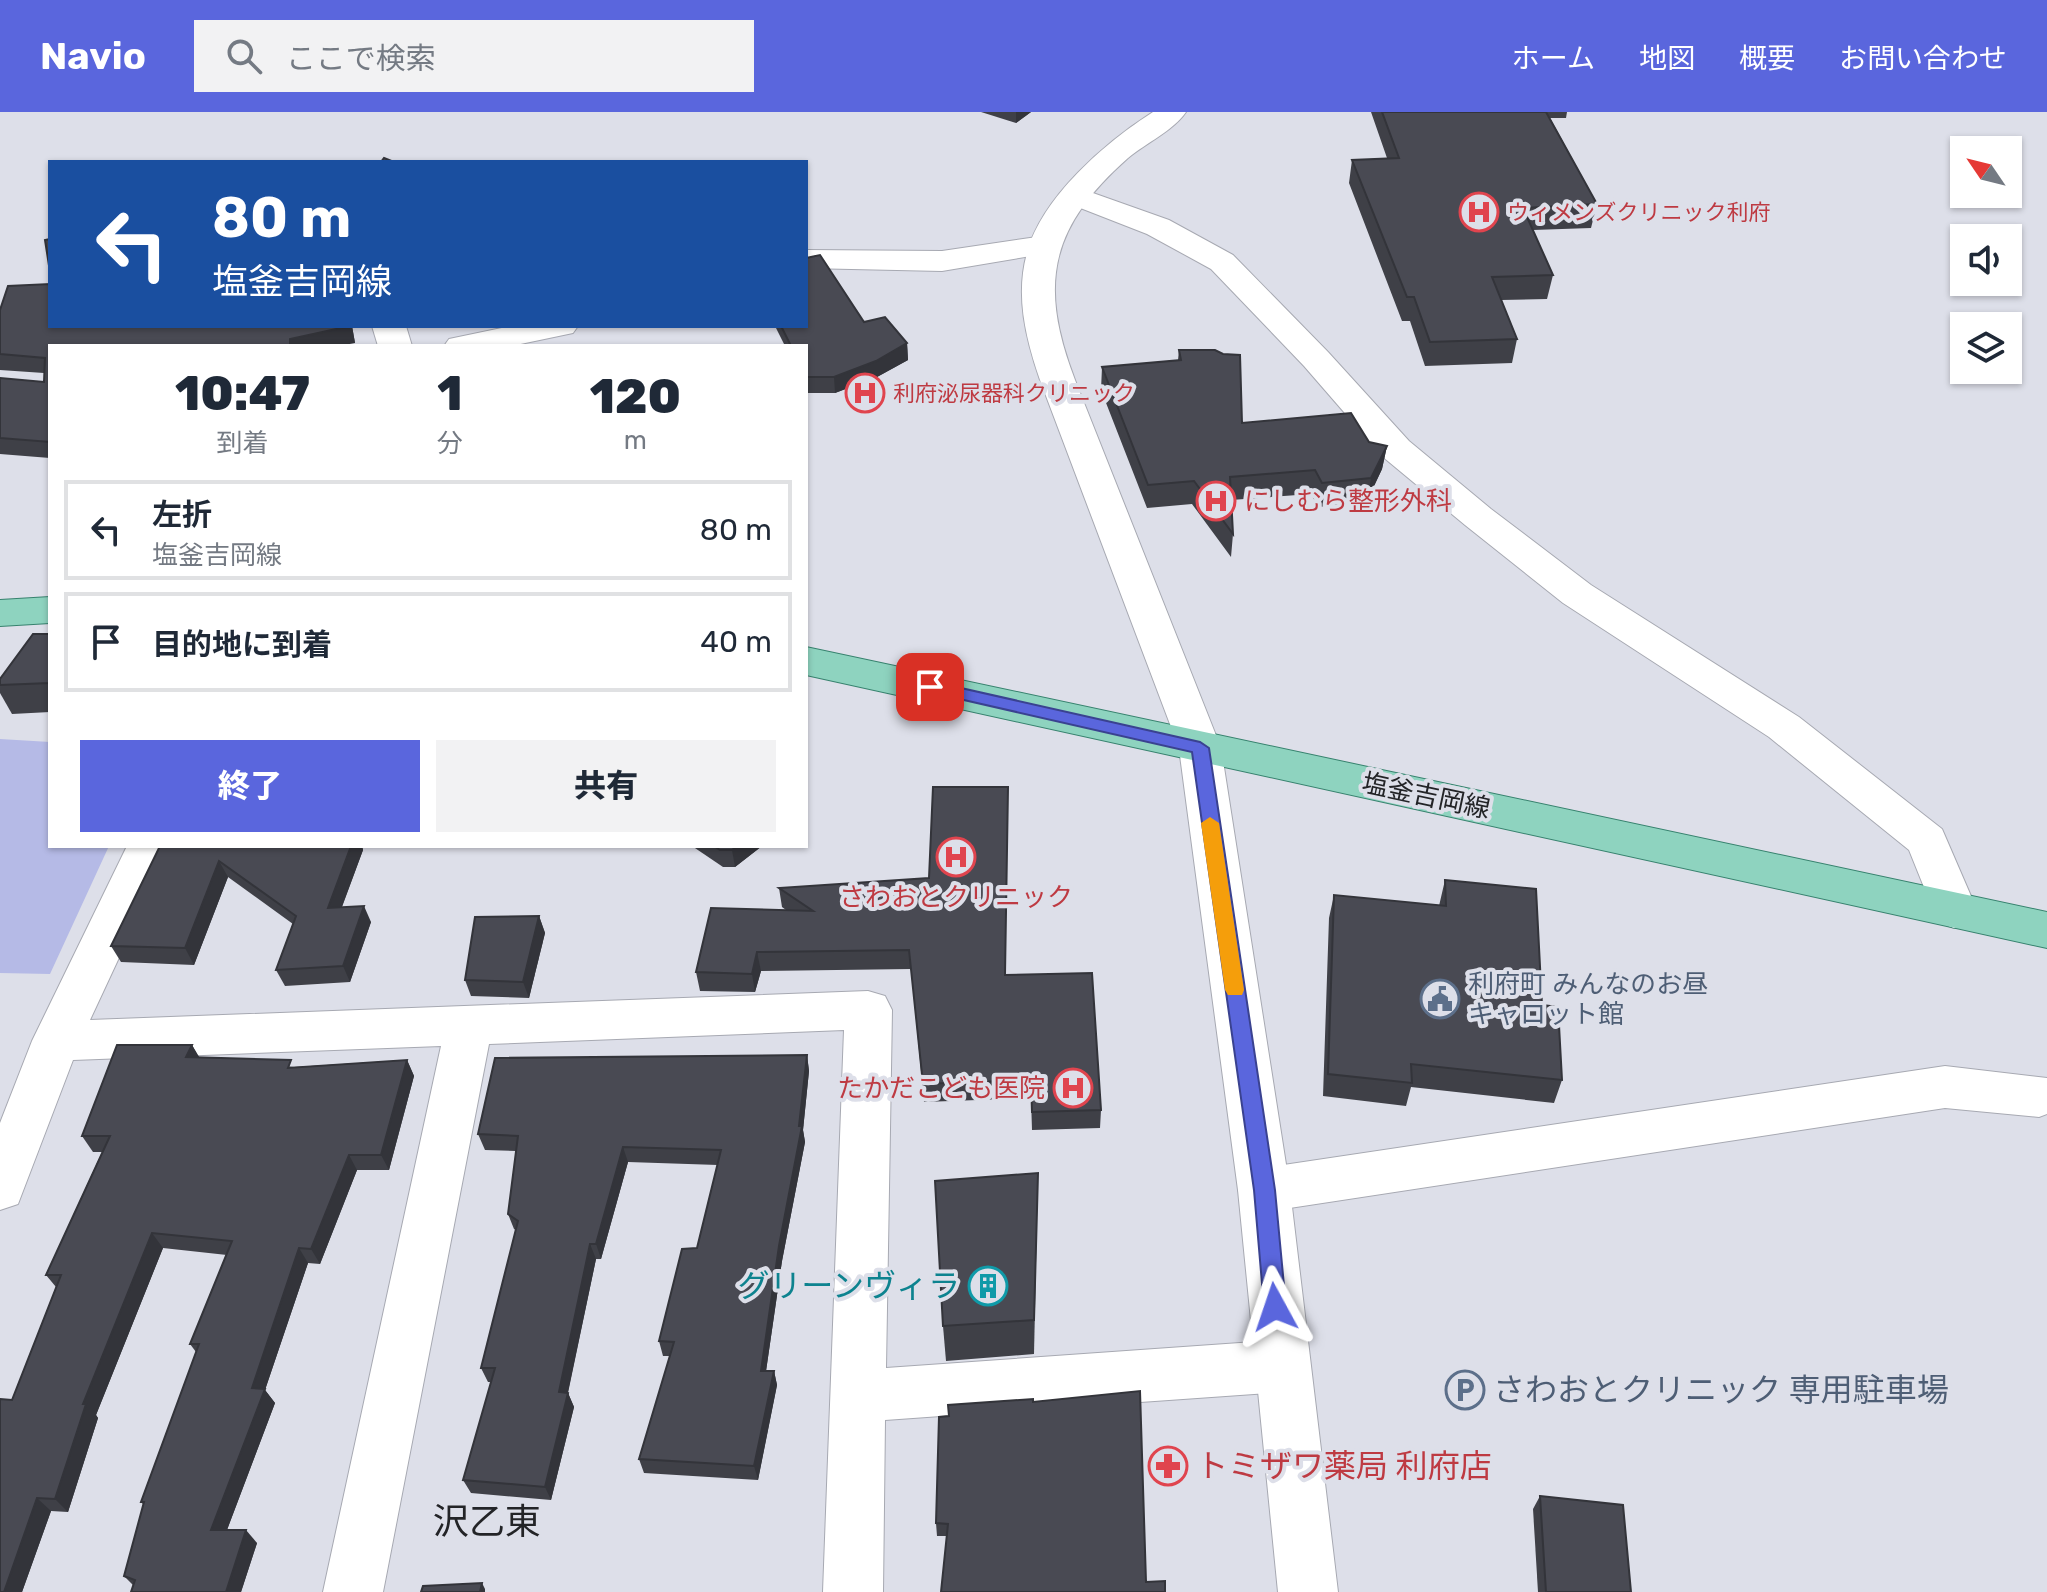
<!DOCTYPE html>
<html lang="ja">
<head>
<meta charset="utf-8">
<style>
	:root { --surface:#fff; --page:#f2f2f3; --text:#1f2937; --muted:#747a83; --line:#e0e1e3; --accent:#5a66dd }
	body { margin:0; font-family:Rubik,"Noto Sans JP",sans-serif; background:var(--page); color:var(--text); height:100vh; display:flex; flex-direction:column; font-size:30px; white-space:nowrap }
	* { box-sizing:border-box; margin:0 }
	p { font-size:26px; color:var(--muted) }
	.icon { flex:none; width:44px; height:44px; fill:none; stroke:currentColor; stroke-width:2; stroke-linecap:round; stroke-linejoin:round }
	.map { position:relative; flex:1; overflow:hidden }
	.side { position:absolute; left:48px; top:232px; width:760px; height:504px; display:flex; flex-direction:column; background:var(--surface); border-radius:0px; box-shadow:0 2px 6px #0004 }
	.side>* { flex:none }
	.hud { position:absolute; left:48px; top:48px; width:760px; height:168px; border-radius:0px; box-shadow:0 2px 6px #0004; background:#1a4fa0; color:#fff; overflow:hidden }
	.needle { width:52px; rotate:305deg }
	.fabs { position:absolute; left:1950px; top:24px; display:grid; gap:16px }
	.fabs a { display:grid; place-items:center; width:72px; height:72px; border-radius:0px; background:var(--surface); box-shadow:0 2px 6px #0004; font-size:40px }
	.pin { position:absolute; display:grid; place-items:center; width:68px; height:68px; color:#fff; margin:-34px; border-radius:16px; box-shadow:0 4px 12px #0006 }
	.me { position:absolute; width:88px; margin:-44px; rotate:355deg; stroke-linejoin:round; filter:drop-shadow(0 0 6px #0008) }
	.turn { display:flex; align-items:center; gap:28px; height:168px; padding:0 32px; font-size:36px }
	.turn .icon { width:104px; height:104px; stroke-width:2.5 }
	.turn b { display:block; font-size:56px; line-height:68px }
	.eta { display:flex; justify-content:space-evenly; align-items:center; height:136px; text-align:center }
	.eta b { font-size:48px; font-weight:800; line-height:56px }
	.action { display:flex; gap:16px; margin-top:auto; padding:16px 32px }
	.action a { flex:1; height:92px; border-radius:0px; background:var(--accent); color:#fff; font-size:32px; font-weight:800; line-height:92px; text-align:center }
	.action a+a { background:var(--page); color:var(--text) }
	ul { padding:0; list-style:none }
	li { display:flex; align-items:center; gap:24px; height:100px; margin:0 16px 12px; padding:0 16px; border:4px solid var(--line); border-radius:0px }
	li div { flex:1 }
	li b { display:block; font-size:30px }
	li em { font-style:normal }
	header { display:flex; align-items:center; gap:48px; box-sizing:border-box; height:112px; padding:0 40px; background:var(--accent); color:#fff }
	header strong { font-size:38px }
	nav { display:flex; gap:44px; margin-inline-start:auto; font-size:28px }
	.search { width:560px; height:72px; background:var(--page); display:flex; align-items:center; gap:20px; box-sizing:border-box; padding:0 28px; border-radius:0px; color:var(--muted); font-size:30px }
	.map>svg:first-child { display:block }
	.green { fill:#b5bae6 }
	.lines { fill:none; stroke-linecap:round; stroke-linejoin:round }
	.minor-casing { stroke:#a7a9b2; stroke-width:2 }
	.tertiary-casing { stroke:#a7a9b2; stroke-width:2 }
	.primary-casing { stroke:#37826e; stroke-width:2 }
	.minor { fill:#fff; fill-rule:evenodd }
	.tertiary { fill:#fff; fill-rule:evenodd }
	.primary { fill:#8ed3bf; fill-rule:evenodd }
	.wall { fill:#3f4047 }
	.shaded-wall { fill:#33343a }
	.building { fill:#494a53; stroke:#33343a; stroke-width:2 }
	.route { fill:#5a66dd; stroke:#3a4290; stroke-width:2 }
	.slow { fill:#f59e0b }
	.labels { text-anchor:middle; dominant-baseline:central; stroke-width:8; stroke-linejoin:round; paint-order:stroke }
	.far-health-label { font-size:22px; fill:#be3a42; stroke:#dddfe9; text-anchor:start }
	.health-label { font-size:26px; fill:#be3a42; stroke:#dddfe9; text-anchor:start }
	.street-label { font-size:26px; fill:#232427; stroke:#dddfe9 }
	.service-label { font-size:26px; fill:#4e5e75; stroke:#dddfe9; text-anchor:start }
	.near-culture-label { font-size:32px; fill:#0d838f; stroke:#dddfe9; text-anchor:end }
	.near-service-label { font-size:32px; fill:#4e5e75; stroke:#dddfe9; text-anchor:start }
	.near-health-label { font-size:32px; fill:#be3a42; stroke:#dddfe9; text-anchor:start }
	.near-quarter-label { font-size:36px; fill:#232427; stroke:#dddfe9 }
</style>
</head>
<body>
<header>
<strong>Navio</strong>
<div class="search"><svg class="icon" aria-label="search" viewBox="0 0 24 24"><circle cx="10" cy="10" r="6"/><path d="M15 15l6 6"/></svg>ここで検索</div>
<nav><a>ホーム</a><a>地図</a><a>概要</a><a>お問い合わせ</a></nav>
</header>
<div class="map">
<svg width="2047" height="1480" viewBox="0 0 2047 1480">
	<rect width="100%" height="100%" fill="#dddfe9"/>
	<path class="green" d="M0,627L50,630V734H109L50,862L0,861Z"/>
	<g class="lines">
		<defs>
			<g id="minor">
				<path d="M1076,75L1169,108L1233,143L1328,240L1409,329L1491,397L1591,473L1799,605L1942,717L1977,798L1970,810L1954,816L1938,810L1909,738L1769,625L1563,491L1465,413L1383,345L1304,254L1211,157L1147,122L1065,90L1061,84L1065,78Z"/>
				<path d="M1044,124L1055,126L1060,133L1055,140L942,159L806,156V138L942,139Z"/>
				<path d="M372,214H406L412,234H378Z"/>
				<path d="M511,214H578L573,221L511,234H444L449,227Z"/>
				<path d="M127,734H171L90,908L868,879L885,884L892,898L886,1256L1281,1228L1300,1236L1308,1254L1300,1272L1281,1280L885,1308L883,1480H823L844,918L489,932L383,1480H323L441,934L73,948L18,1092L0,1098V1011L32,929Z"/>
				<path d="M1945,954L2047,966V1002L2039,1005L1945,996L1264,1100L1246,1094L1238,1078L1246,1062L1264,1056Z"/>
			</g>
			<path id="tertiary" d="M1153,0H1186C1173,19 1146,31 1128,46C1050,115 1038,172 1075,268L1221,636L1290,1078L1338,1480H1278L1238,1078L1179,636L1040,268C1026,227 1015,184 1027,141C1042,85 1106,30 1153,0Z"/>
			<g id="primary">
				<path d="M50,485V511L0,514V488Z"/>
				<path d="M806,535L2047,800V836L806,563Z"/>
			</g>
		</defs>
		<use href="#minor" class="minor-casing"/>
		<use href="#tertiary" class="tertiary-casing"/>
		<use href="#primary" class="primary-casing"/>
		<use href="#minor" class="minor"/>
		<use href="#tertiary" class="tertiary"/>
		<use href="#primary" class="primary"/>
	</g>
	<g class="wall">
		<path d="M981,0H1031L1016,11Z"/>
		<path d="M1371,0H1567L1566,6H1550L1597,92L1591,116L1533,118L1553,163L1547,187L1501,188L1517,227L1512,251L1425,254L1410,209H1402L1349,71L1352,48L1387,46Z"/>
		<path d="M0,198L50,214H352L355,231L50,234V346L0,342V266L44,270V261L0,258Z"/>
		<path d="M864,210L907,231L908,248L877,265L835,281H807L806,279V234H785L775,214H806Z"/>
		<path d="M1179,238L1242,311L1387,334L1382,357L1367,389L1318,395L1311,382L1231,388L1233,422L1231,445L1192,392L1147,396L1101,278L1102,255L1178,248Z"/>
		<path d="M50,522V600L12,602L0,581V567Z"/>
		<path d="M160,734H362L363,738L342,795L371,810L350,870L285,874L276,858L293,812L228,765L194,853L121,850L111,834Z"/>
		<path d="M692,734H762L735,755H723Z"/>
		<path d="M1445,768L1542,893L1562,968L1554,991L1411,975L1406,994L1323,984L1329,806L1334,783L1439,794Z"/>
		<path d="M779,776L1006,863L1101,998L1100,1016L1032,1018L1031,986L924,990L911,857L761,859L755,880L700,879L696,860L786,798L782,795Z"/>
		<path d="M539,804L545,821L529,886L471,884L465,868Z"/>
		<path d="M192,933L199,946L294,955L407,948L414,964L389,1058H357L320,1152L308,1151L265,1278L275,1291L227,1418L257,1431L241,1480H131L133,1473L124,1464L144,1393L141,1390L196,1240L190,1232L227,1143L163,1136L96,1303L98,1306L68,1400L51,1399L22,1480L12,1288L56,1175L46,1163L102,1040H93L82,1024Z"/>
		<path d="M807,943L809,959L803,1018L805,1030L782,1149L766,1259H774L777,1273L758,1368L644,1361L639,1347L670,1244H663L659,1229L697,1136L718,1053L628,1050L601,1147H596L568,1281L574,1295L551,1388L471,1381L463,1368L491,1270H488L481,1256L516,1118L514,1117L508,1102L516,1039L485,1038L478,1022Z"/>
		<path d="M1038,1061L1034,1242L946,1249L943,1214Z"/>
		<path d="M1033,1290L1146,1470L947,1424H937L936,1411L949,1304Z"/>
		<path d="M1540,1384L1631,1480H1538L1533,1397Z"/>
	</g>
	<g class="shaded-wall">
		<path d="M1016,0H1031L1016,11Z"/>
		<path d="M352,214L355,231L339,234H290V227Z"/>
		<path d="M907,231L908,248L877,265L835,281L834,265Z"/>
		<path d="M1387,334L1382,357L1367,389L1371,366Z"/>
		<path d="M351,734H362L363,738L335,813L328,796Z"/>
		<path d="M737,734H762L735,755L732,738Z"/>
		<path d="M219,749L228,765L194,853L185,836Z"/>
		<path d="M364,794L371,810L350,870L343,854Z"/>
		<path d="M539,804L545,821L529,886L523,870Z"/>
		<path d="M757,840L761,859L755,880L752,862Z"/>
		<path d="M192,933L201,948L186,945Z"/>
		<path d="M807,943L809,959L803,1018L805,1030L782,1149L764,1273L761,1259L779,1134L799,1014Z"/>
		<path d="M407,948L414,964L389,1058L381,1043Z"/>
		<path d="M623,1035L628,1050L601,1147L596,1132Z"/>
		<path d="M349,1043L357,1058L320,1152L311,1137Z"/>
		<path d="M152,1121L163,1136L96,1303L98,1306L68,1400L55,1387L83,1292Z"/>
		<path d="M590,1132L596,1147L566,1289L568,1281L574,1295L551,1388L545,1375L559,1280Z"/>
		<path d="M299,1136L308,1151L265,1278L275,1291L222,1431L211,1418L252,1276Z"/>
		<path d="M774,1259L777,1273L758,1368L754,1354Z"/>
		<path d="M37,1386L51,1399L22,1480H4Z"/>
		<path d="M246,1418L257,1431L241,1480H226Z"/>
		<path d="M482,1471L485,1477V1480H480Z"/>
	</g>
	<g class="building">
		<path d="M1382,0H1546L1597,92L1523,96L1553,163L1492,165L1517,227L1430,230L1414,185H1407L1352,48L1399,46Z"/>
		<path d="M384,46L394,50H381Z"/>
		<path d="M50,127V160L45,128Z"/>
		<path d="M820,143L864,210L885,205L907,231L876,249L834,265H806V234H791L781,214H806V146Z"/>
		<path d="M50,172V214H350L290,227V234H50V330L0,326V266L44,270L45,246L0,242V198L8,174Z"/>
		<path d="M1179,238H1215L1223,242L1240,243L1242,311L1351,301L1369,330L1387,334L1371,366L1322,371L1315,358L1230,365L1233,422L1194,369L1148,373L1102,255L1181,248Z"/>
		<path d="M33,522H50V571L0,573V567Z"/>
		<path d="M933,675H1008L1005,863L1092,861L1101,998L1032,1000L1031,968L923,972L909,838L757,840L752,862L696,860L711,796L813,799L779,776L929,766Z"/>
		<path d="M160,734H351L328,796L364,794L343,854L276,858L296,804L219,749L185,836L111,834Z"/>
		<path d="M714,734H737L732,738H720Z"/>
		<path d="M1445,768L1536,777L1542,893L1558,895L1562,968L1411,952L1412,971L1328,962L1334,783L1446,794Z"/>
		<path d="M539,804L523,870L465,868L475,805Z"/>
		<path d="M117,933H192L186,945L291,948L288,956L407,948L381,1043H349L311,1137L299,1136L252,1276L265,1277L211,1418H246L226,1480H131L135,1468L124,1464L144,1390H141L199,1232H190L232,1129L152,1121L83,1292H86L55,1387L37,1386L4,1480H0V1287L12,1288L61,1163H46L110,1024H82Z"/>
		<path d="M807,943L799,1014H802L779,1134L761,1259H774L754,1354L639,1347L674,1230L659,1229L682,1137L697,1136L721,1038L623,1035L596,1132H590L559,1280L568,1281L545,1375L463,1368L495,1256H481L518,1109L508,1102L518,1024L478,1022L495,946Z"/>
		<path d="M1038,1061L1034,1208L943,1214L935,1069Z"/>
		<path d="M1140,1279L1146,1470L1165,1469V1480H941L948,1412L936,1411L939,1305L949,1304L948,1293L1033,1287V1290Z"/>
		<path d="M1540,1384L1623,1393L1631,1480H1546Z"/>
		<path d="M482,1471L480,1480H421L423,1474Z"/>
	</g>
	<path class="route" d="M930,569L1200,630L1209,636L1275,1078L1286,1195L1283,1202L1275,1205L1268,1202L1264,1195L1254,1078L1192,640L924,579L922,575Z"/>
	<path class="slow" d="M1210,705L1219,711L1244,878L1242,883H1228L1225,878L1201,711Z"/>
	<defs>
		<symbol id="hospital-ring" viewBox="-11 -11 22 22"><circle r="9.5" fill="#dddfe9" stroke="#e0444e" stroke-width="1.5"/><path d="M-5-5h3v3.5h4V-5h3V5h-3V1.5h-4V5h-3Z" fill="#e0444e"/></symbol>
		<symbol id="civic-ring" viewBox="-11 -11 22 22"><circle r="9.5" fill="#dddfe9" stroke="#5c6f8a" stroke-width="1.5"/><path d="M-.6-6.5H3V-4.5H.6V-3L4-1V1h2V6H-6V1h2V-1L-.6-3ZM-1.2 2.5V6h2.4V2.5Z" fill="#5c6f8a"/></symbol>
		<symbol id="building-ring" viewBox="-11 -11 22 22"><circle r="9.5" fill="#dddfe9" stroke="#0f9aa8" stroke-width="1.5"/><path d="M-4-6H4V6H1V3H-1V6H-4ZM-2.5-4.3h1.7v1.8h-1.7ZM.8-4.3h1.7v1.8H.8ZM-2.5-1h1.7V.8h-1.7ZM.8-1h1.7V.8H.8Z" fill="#0f9aa8"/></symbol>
		<symbol id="parking-ring" viewBox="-11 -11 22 22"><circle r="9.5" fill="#dddfe9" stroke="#5c6f8a" stroke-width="1.5"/><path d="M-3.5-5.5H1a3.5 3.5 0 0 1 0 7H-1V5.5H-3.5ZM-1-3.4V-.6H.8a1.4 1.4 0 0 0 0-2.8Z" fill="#5c6f8a"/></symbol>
		<symbol id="pharmacy-ring" viewBox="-11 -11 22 22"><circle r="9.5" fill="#dddfe9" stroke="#e0444e" stroke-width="1.5"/><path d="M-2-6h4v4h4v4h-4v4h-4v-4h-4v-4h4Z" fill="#e0444e"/></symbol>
	</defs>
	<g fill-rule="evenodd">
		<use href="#hospital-ring" x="1457" y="78" width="44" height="44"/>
		<use href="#hospital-ring" x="843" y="259" width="44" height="44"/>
		<use href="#hospital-ring" x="1194" y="367" width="44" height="44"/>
		<use href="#hospital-ring" x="934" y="723" width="44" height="44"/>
		<use href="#civic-ring" x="1418" y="865" width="44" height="44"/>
		<use href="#hospital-ring" x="1051" y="954" width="44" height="44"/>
		<use href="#building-ring" x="966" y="1152" width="44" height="44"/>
		<use href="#parking-ring" x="1443" y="1256" width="44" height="44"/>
		<use href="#pharmacy-ring" x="1146" y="1332" width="44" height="44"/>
	</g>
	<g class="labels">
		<g class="far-health-label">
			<text x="1507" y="100">ウィメンズクリニック利府</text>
			<text x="893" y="281">利府泌尿器科クリニック</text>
		</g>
		<g class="health-label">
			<text x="1244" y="389">にしむら整形外科</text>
			<text x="956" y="785" text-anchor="middle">さわおとクリニック</text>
			<text x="1045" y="976" text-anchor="end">たかだこども医院</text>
		</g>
		<g class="street-label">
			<text transform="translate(1426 684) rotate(12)">塩釜吉岡線</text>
		</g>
		<g class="service-label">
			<text x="1468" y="872">利府町 みんなのお昼<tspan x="1468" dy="30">キャロット館</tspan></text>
		</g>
		<g class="near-culture-label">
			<text x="960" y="1174">グリーンヴィラ</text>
		</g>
		<g class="near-service-label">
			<text x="1493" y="1278">さわおとクリニック 専用駐車場</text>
		</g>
		<g class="near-health-label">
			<text x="1196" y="1354">トミザワ薬局 利府店</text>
		</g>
		<g class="near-quarter-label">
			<text x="487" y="1409">沢乙東</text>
		</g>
	</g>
</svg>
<div class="fabs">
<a><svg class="needle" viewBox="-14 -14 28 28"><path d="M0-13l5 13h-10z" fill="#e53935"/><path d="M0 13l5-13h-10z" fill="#747a83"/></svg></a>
<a><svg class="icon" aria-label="sound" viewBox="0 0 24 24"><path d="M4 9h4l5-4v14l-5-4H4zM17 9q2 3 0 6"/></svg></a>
<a><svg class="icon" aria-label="layers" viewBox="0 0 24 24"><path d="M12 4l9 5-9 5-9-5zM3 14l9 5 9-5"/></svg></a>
</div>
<div class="pin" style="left:930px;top:575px;background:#d93025"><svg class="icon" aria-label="arrive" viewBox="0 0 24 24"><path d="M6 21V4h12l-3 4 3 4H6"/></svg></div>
<svg class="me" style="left:1275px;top:1195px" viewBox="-20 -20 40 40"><path d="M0-17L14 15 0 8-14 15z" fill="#5a66dd" stroke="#fff" stroke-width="4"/></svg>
<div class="hud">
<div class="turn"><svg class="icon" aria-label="left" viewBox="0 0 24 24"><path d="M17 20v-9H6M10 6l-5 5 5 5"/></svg><div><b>80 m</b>塩釜吉岡線</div></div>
</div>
<section class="side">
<div class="eta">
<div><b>10:47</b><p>到着</p></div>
<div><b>1</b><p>分</p></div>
<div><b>120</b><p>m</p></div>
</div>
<ul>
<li><svg class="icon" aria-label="left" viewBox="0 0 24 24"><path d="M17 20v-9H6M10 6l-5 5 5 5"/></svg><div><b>左折</b><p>塩釜吉岡線</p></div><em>80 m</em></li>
<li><svg class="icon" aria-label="arrive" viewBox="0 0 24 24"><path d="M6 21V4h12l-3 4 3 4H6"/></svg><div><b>目的地に到着</b></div><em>40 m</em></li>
</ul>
<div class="action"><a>終了</a><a>共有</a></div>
</section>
</div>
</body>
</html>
